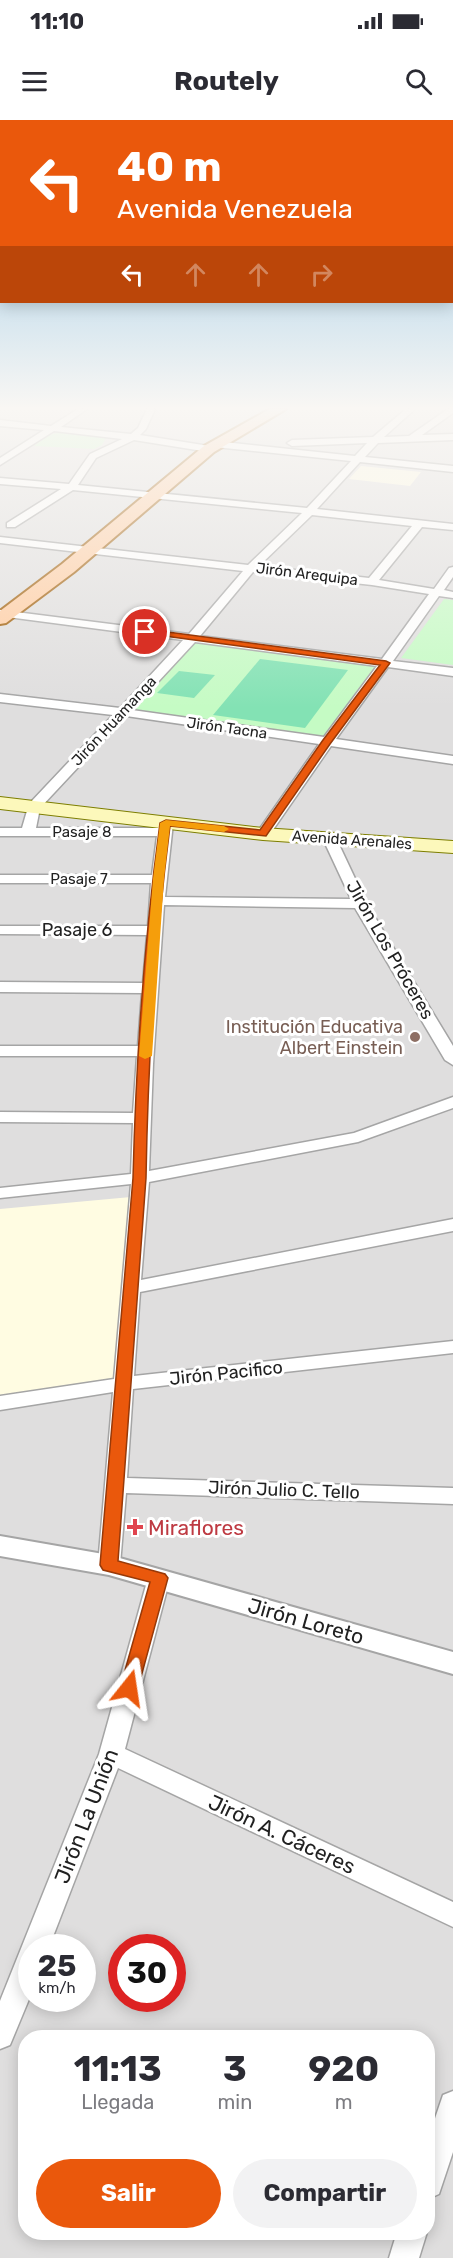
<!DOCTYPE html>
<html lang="es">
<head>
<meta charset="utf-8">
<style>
	:root { --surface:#fff; --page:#f2f2f3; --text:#2b2b33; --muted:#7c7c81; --accent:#ea580c }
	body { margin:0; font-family:Rubik,sans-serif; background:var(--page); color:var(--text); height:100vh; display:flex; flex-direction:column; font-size:22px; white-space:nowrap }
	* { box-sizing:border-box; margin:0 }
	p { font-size:20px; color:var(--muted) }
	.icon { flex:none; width:33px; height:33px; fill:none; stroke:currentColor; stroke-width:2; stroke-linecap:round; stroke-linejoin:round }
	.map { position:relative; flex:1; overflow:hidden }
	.side { position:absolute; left:18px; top:1910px; width:417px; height:210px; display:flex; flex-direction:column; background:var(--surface); border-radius:24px; box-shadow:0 3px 15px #0003 }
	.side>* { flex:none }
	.banner { position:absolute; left:0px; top:0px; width:453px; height:183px; box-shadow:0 3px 15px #0003; background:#ea580c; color:#fff; overflow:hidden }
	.speed { position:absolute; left:18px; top:1814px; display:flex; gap:12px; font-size:30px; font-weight:700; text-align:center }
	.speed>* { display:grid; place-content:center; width:78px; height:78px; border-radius:50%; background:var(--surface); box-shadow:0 3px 15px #0003; line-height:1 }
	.speed small { font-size:15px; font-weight:400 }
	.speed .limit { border:9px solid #d22; background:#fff; color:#111 }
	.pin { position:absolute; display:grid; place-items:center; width:51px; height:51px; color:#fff; margin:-26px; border:3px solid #fff; border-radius:50%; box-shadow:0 2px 6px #0007 }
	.me { position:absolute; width:66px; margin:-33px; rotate:15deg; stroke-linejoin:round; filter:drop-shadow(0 0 4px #0008) }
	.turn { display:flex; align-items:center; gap:21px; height:126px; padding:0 18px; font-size:27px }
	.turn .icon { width:78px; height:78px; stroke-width:2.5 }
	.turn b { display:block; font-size:42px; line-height:51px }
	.lanes { display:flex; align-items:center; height:57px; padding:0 18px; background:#0003; justify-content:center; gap:30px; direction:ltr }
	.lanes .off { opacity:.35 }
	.eta { display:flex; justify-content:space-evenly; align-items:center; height:102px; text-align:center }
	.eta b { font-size:36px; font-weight:700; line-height:42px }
	.primary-button { display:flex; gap:12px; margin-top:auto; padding:12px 18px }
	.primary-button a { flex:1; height:69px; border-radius:36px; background:var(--accent); color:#fff; font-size:24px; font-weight:700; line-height:69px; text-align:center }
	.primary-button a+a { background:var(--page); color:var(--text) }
	.status { display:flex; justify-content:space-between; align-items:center; height:42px; padding:0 30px; background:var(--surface); direction:ltr }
	.status svg { height:16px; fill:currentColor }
	header { display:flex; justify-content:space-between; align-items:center; height:78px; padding:0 18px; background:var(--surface); font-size:27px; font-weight:700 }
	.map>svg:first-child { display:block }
	.residential { fill:#dfdede; fill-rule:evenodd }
	.education { fill:#fffce2 }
	.park { fill:#c5fbc4 }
	.pitch { fill:#83e2b4 }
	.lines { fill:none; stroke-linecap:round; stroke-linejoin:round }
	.minor-casing { stroke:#a5a5a5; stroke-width:3 }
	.tertiary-casing { stroke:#a5a5a5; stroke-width:4 }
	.secondary-casing { stroke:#7d7e01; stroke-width:2 }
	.primary-casing { stroke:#9d5900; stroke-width:4 }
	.minor { fill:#fff; fill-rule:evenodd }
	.tertiary { fill:#fff; fill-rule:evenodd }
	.secondary { fill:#fcf8bb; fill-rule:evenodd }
	.primary { fill:#ffcb9f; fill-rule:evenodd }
	.route { fill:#ea580c; stroke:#983908; stroke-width:1.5 }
	.slow { fill:#f59e0b }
	.education-dot { fill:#8d6e63; stroke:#fff; stroke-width:2 }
	.health-dot { fill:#e0444e; stroke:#fff; stroke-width:2 }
	.labels { text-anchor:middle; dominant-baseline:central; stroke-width:6; stroke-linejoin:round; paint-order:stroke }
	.far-street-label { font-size:15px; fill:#212121; stroke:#fff }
	.street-label { font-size:18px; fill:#212121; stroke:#fff }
	.education-label { font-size:18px; fill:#785e54; stroke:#fff; text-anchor:end }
	.near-health-label { font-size:21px; fill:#be3a42; stroke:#fff; text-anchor:start }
	.near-street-label { font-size:21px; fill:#212121; stroke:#fff }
</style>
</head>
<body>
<div class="status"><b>11:10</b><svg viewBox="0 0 49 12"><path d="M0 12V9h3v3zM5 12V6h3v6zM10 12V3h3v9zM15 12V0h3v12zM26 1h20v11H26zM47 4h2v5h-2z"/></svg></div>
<header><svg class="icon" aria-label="menu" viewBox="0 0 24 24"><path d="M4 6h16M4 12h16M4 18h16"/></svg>Routely<svg class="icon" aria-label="search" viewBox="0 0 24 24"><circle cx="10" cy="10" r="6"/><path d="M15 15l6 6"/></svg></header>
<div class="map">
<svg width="453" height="2138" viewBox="0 0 453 2138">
	<rect width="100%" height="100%" fill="#f1ede7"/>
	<path class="residential" d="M0,289H453V2138H0ZM32,1827H82V1878H32ZM122,1827H172V1878H122ZM26,1917H428V2112H26Z"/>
	<g class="education">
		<path d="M361,346L421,352L410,366L349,359Z"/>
		<path d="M131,1077L121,1260L0,1278V1089Z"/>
	</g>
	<g class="park">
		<path d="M65,311L107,316L102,325L94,329L34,326L49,315Z"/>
		<path d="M444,479L453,480V545L401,538Z"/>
		<path d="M194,523L378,546L326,617L130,590Z"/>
	</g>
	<g class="pitch">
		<path d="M260,539L348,550L305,608L213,595Z"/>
		<path d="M179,551L215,555L194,578L157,573Z"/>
	</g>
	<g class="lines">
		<defs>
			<g id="minor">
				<path d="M78,289H87L61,307L131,314L138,308L147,289H155L146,309L140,315L209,326L214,329L209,332L134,320L96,338L78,365L307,388L351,341L215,327L210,324L215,321L355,336L367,323L292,326L287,323L292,320L373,317L406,289H415L384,317L409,316L448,289H453V293L422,315L453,314V320L378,323L365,337L453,346V352L360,342L317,389L453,404V410L422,407L379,460L434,469L449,448L453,447V457L444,470L453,472V478L439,476L393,541L453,548V556L388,547L336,619L453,636V644L331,626L268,717L263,718L256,714L319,624L126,596L40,688L36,708H158L161,700H171L173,703L165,777L351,779L323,719L330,715L335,716L367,784L453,926V945L445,940L355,788L164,785L153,944L149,1051L354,1013L453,977V988L358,1022L149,1062L141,1160L453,1099V1111L140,1172L134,1256L453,1221V1233L133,1269L127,1358L453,1368V1384L126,1373L120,1445L117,1451L109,1453L101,1451L98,1445L113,1272L0,1290V1276L114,1259L131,1064L0,1078V1068L131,1054L133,1003L0,1002V992L133,993L137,936H0V926H138L142,873L0,872V862L143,863L147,815L0,814V806H148L151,763H0V755H152L157,716H0V708H22L29,684L113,595L0,582V574L120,588L183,520L0,496V490L189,514L243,451L0,423V417L248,445L302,393L73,370L15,407H7V403L61,369L0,364V358L69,364L90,334L122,319L54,311L0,345V338L44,310L0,306V300L51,306ZM312,395L412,406L369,458L259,446ZM253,452L372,465L429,474L382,539L200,516ZM195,522L377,546L324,617L132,590Z"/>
				<path d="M159,1450L167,1452L170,1458L125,1629L453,1782V1807L118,1648L49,1827H32V1872L10,1925L0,1929V1881L99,1634L148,1458L151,1452Z"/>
				<path d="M453,1971V2032L439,2074L428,2079V2019L443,1975Z"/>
				<path d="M397,2112H427L419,2138H389Z"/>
			</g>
			<path id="tertiary" d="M0,1416L109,1435L453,1532V1554L109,1455L0,1436Z"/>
			<path id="secondary" d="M0,677L263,708L453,721V733L263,720L0,689Z"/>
			<path id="primary" d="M270,289H286L214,332L74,452L6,503L0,504V491L62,444L204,326Z"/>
		</defs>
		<use href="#minor" class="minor-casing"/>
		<use href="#tertiary" class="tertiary-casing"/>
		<use href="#secondary" class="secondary-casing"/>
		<use href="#primary" class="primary-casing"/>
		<use href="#minor" class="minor"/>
		<use href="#tertiary" class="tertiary"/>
		<use href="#secondary" class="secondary"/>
		<use href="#primary" class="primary"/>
	</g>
	<linearGradient id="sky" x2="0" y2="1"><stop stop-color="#8dc3e5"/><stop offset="0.49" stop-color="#f9f7f4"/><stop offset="1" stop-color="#f9f7f4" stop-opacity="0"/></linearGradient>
	<rect width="453" height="588" fill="url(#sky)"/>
	<path class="route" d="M145,509L386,541L390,543L330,624L266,716L170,706C155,822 148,941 146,1058L118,1441L165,1454L168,1458L138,1568L135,1573L129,1575L123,1573L120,1568L150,1462L103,1450L100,1445L133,1058C136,940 144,820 160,703L166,700L260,710L323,620L380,545L142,513L141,512Z"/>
	<path class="slow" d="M166,700L224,706L229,709L224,712L170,706L164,759L152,936L145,939L139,936L153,759L160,703Z"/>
	<circle class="education-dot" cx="415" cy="917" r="6"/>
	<path class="health-dot" d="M132 1398h6v6h6v6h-6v6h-6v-6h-6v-6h6z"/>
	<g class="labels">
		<g class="far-street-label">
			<text transform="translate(307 454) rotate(7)">Jirón Arequipa</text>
			<text transform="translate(114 601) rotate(-47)">Jirón Huamanga</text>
			<text transform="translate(227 608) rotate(8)">Jirón Tacna</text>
			<text x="82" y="712">Pasaje 8</text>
			<text transform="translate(352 720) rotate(4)">Avenida Arenales</text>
			<text x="79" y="759">Pasaje 7</text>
		</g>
		<g class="street-label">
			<text x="77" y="810">Pasaje 6</text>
			<text transform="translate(390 830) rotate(60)">Jirón Los Próceres</text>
			<text transform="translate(226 1253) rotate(-6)">Jirón Pacifico</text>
			<text transform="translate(284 1370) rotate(2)">Jirón Julio C. Tello</text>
		</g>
		<g class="education-label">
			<text x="403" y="907">Institución Educativa<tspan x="403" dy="21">Albert Einstein</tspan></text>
		</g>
		<g class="near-health-label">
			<text x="148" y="1407">Miraflores</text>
		</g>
		<g class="near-street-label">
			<text transform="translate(306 1501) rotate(16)">Jirón Loreto</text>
			<text transform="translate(86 1696) rotate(-69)">Jirón La Unión</text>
			<text transform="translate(282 1714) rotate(25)">Jirón A. Cáceres</text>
		</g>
	</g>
</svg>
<div class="speed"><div>25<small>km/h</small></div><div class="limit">30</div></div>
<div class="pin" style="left:145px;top:512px;background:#d93025"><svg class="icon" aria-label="arrive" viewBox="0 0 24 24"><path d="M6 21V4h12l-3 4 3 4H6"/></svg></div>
<svg class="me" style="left:129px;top:1568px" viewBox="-20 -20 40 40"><path d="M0-17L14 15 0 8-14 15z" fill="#ea580c" stroke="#fff" stroke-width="4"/></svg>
<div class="banner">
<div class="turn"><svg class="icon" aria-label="left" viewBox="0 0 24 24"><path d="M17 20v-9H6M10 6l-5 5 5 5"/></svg><div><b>40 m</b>Avenida Venezuela</div></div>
<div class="lanes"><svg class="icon" aria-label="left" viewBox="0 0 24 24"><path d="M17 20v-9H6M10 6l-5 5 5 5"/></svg><svg class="icon off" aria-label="ahead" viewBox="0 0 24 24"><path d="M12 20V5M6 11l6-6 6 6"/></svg><svg class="icon off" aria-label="ahead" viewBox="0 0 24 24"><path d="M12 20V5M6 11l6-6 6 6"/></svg><svg class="icon off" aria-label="right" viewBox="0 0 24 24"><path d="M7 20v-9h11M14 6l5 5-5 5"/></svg></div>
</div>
<section class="side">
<div class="eta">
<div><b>11:13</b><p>Llegada</p></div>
<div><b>3</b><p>min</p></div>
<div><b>920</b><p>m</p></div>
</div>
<div class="primary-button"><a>Salir</a><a>Compartir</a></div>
</section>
</div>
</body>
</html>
